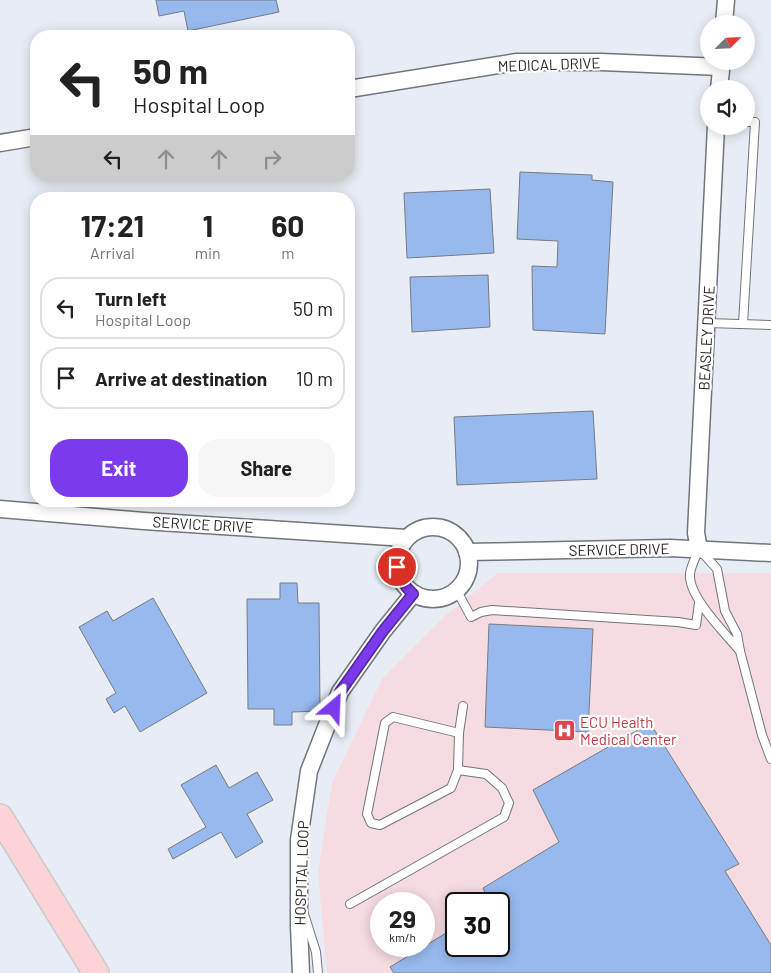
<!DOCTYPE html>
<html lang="en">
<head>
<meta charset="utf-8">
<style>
	:root { --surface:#fff; --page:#f6f6f6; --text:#222; --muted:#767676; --line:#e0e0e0; --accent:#7c3aed }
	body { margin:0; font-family:Barlow,sans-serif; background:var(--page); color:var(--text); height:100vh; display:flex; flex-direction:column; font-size:19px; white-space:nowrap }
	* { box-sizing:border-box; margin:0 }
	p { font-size:16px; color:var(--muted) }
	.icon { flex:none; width:28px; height:28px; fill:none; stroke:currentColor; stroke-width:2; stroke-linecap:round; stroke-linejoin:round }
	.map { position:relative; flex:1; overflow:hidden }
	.details { position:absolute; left:30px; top:192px; width:325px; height:315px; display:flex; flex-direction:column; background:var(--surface); border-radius:20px; box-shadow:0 2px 12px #0003 }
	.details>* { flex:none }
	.hud { position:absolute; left:30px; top:30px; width:325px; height:152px; border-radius:20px; box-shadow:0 2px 12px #0003; background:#fff; color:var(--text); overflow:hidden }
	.needle { width:32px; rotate:66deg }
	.controls { position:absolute; left:700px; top:15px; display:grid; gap:10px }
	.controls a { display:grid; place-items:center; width:55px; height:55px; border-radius:50%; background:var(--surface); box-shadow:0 2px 12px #0003; font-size:25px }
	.speed { position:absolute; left:370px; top:892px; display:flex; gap:10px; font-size:25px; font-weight:700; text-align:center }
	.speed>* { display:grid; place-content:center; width:65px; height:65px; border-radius:50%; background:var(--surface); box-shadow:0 2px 12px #0003; line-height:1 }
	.speed small { font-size:12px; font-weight:400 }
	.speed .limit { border:2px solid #111; border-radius:8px; background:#fff; color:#111 }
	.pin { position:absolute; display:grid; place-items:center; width:42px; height:42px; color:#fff; margin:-21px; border:2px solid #fff; border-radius:50%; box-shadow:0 1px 5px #0007 }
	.me { position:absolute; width:55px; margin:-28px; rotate:26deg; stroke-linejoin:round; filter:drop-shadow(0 0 4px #0008) }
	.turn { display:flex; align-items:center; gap:18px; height:105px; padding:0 20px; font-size:22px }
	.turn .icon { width:65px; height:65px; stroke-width:2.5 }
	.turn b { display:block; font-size:35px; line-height:42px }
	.lanes { display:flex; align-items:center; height:48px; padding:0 20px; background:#0003; justify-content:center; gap:25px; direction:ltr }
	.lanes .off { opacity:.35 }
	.eta { display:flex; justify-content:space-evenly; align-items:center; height:85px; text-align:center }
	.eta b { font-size:30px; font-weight:700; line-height:35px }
	.cta { display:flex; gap:10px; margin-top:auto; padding:10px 20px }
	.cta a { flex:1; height:58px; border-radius:20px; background:var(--accent); color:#fff; font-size:20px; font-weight:700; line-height:58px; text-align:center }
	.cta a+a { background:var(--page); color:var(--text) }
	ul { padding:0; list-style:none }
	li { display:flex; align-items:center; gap:15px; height:62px; margin:0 10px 8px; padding:0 10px; border:2px solid var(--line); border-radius:20px }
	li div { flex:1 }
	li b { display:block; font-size:19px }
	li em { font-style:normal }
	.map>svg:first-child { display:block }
	.medical { fill:#f6dbe1; fill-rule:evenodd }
	.building { fill:#98b9ed; stroke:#777b82 }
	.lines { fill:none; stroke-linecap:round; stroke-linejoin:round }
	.lane-casing { stroke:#71757c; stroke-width:10 }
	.street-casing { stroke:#71757c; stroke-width:19 }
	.primary-casing { stroke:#c9caca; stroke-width:28 }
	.lane { stroke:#fff; stroke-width:8 }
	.street { stroke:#fff; stroke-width:16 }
	.primary { stroke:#fcd4d6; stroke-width:25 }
	.route-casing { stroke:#51269a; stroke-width:12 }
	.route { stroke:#7c3aed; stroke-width:9 }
	.labels { text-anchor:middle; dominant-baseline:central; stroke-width:4.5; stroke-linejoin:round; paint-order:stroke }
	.street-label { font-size:15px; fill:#1f2123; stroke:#fff }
	.health-label { font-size:15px; fill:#be3a42; stroke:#fff; text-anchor:start }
</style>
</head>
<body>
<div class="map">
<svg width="771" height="973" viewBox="0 0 771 973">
	<rect width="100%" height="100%" fill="#e8edf5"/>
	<path class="medical" d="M498,573H771V973H327L318,872L332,783L382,679L445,616ZM381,904H424V946H381ZM456,904H499V946H456Z"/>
	<g class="building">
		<path d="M156,0H276L279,12L188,31L184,11L159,16Z"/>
		<path d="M520,172L592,175V180L613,182L605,334L533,330L532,266L557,267L558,241L517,239Z"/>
		<path d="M490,189L494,253L407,258L404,193Z"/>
		<path d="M488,275L490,327L412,332L410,277Z"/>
		<path d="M593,411L597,479L457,485L454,417Z"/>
		<path d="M280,583H297L298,603H319L320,711L292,712V725H274V709H248L247,599H280Z"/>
		<path d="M153,598L207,693L140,732L125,706L114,713L106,699L116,693L79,627L107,611L113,621Z"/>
		<path d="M489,624L593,629L588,732L485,727Z"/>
		<path d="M650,723L739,864L725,871L771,945V973H394L390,967L456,927V946H499V904H490L483,888L559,842L533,790Z"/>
		<path d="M216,765L229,788L257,772L273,800L247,814L263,842L236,858L221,832L173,859L168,849L206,827L181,785Z"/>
	</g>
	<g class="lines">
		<defs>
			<g id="lane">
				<path d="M707,323L771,325"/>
				<path d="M743,324L755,122H746"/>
				<path d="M699,549L717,569L725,611L737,634L740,651C726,634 688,597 690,574C691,565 696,557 699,549Z"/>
				<path d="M457,591L471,617L481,612L492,610L678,622L696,625L699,603"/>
				<path d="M740,651L762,735L771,759"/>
				<path d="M458,770L451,788L380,825L371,823L367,814L385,723L393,717L459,733"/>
				<path d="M350,904L504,817L509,803L502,788L486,774L458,770L459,733L463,706"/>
				<path d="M304,914L316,952L318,973"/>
			</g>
			<g id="street">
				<path d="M724,24L726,0"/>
				<path d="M349,89L517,62H601L721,67"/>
				<path d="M719,89L722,61"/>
				<path d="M0,143L36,137"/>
				<path d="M0,509L144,521L406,538"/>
				<circle cx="433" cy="563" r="36"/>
				<path d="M699,549L696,533L716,126"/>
				<path d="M467,552L670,548L771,553"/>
				<path d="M301,973L299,926V840L309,771L340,692L383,631L413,594"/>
			</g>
			<path id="primary" d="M0,817L96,973"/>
		</defs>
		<use href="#lane" class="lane-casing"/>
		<use href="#street" class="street-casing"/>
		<use href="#primary" class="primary-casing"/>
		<use href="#lane" class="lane"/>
		<use href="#street" class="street"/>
		<use href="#primary" class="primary"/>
	</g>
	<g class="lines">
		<defs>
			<path id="route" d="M334,708L340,692L383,631L413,594C404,586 400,579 397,567"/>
		</defs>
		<use href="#route" class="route-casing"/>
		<use href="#route" class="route"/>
	</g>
	<defs>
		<symbol id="hospital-square" viewBox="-11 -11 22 22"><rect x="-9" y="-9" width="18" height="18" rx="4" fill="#e0444e" stroke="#fff"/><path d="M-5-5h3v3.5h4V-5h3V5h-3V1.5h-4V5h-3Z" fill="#fff"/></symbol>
	</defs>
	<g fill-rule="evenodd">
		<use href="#hospital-square" x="552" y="718" width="25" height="25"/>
	</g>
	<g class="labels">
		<g class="street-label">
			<text transform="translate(549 64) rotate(-2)">MEDICAL DRIVE</text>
			<text transform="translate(706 338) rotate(-87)">BEASLEY DRIVE</text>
			<text transform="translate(203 524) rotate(3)">SERVICE DRIVE</text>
			<text transform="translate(619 549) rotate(-1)">SERVICE DRIVE</text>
			<text transform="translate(301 873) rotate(-88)">HOSPITAL LOOP</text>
		</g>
		<g class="health-label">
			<text x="580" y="722">ECU Health<tspan x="580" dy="17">Medical Center</tspan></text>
		</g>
	</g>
</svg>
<div class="controls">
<a><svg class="needle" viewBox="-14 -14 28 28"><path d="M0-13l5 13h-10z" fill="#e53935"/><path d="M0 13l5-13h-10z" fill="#767676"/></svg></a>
<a><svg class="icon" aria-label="sound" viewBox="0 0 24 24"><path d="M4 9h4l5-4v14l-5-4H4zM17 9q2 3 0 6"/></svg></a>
</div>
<div class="speed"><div>29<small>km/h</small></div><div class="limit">30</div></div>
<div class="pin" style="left:397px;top:567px;background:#d93025"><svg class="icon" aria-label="arrive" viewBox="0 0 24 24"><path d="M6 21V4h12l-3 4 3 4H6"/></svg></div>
<svg class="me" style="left:334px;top:708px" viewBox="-20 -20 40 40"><path d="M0-17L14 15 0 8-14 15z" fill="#7c3aed" stroke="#fff" stroke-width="4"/></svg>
<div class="hud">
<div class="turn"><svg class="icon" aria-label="left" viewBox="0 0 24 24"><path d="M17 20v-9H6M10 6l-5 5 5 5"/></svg><div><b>50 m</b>Hospital Loop</div></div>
<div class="lanes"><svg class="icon" aria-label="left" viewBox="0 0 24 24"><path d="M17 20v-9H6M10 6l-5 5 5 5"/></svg><svg class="icon off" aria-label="ahead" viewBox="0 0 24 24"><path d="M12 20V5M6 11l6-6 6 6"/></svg><svg class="icon off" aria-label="ahead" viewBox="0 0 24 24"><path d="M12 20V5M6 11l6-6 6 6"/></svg><svg class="icon off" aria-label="right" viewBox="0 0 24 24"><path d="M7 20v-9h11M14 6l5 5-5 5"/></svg></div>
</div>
<section class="details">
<div class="eta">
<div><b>17:21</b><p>Arrival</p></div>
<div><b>1</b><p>min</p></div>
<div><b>60</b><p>m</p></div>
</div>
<ul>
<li><svg class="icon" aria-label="left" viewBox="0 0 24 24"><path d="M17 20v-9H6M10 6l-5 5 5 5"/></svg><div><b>Turn left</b><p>Hospital Loop</p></div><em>50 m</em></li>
<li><svg class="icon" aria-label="arrive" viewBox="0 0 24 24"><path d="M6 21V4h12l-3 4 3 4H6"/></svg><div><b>Arrive at destination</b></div><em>10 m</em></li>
</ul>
<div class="cta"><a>Exit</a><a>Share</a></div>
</section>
</div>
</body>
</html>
